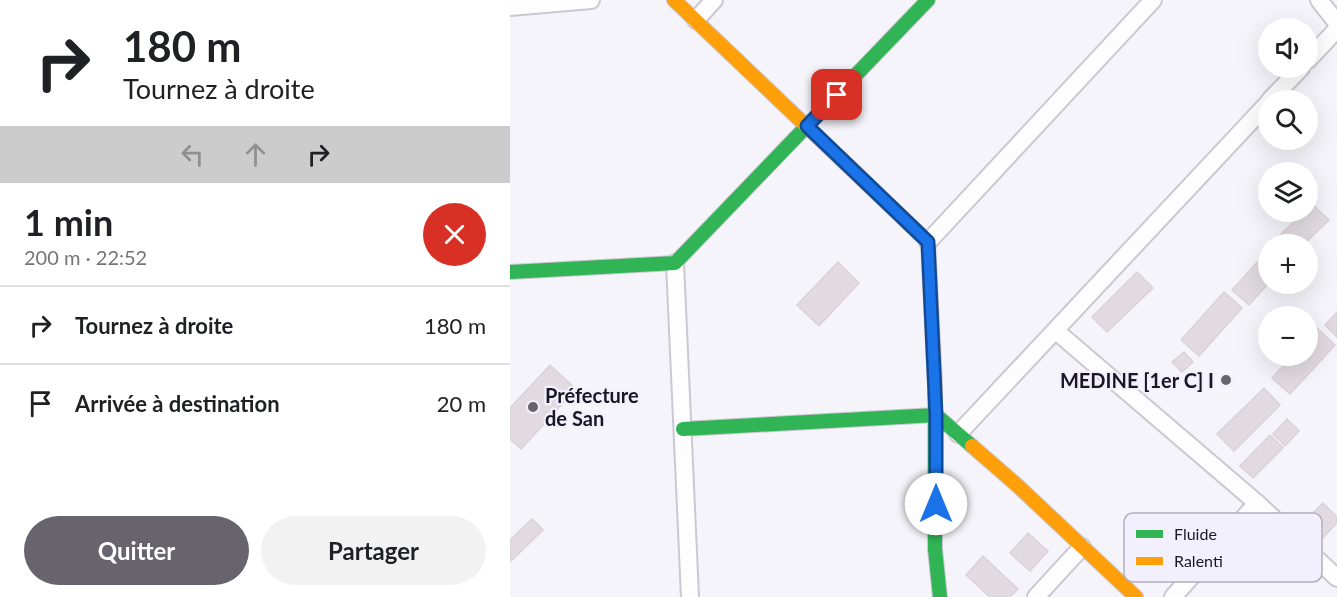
<!DOCTYPE html>
<html lang="fr">
<head>
<meta charset="utf-8">
<style>
	:root { --surface:#fff; --page:#f2f2f2; --text:#202124; --muted:#757577; --line:#e0e0e0; --accent:#67646e }
	body { margin:0; font-family:Lato,sans-serif; background:var(--page); color:var(--text); height:100vh; display:flex; flex-direction:column; font-size:22px; white-space:nowrap }
	* { box-sizing:border-box; margin:0 }
	p { font-size:20px; color:var(--muted) }
	.icon { flex:none; width:33px; height:33px; fill:none; stroke:currentColor; stroke-width:2; stroke-linecap:round; stroke-linejoin:round }
	.map { position:relative; flex:1; overflow:hidden }
	.details { display:flex; flex-direction:column; background:var(--surface); width:510px }
	.details>* { flex:none }
	.guide { background:#fff; color:var(--text); overflow:hidden }
	.controls { position:absolute; left:748px; top:18px; display:grid; gap:12px }
	.controls a { display:grid; place-items:center; width:60px; height:60px; border-radius:50%; background:var(--surface); box-shadow:0 6px 24px #0002; font-size:30px }
	.pin { position:absolute; display:grid; place-items:center; width:51px; height:51px; color:#fff; margin:-26px; border-radius:12px; box-shadow:0 3px 9px #0006 }
	.me { position:absolute; width:66px; margin:-33px; rotate:0deg; stroke-linejoin:round; filter:drop-shadow(0 0 4px #0008) }
	.turn { display:flex; align-items:center; gap:21px; height:126px; padding:0 24px; font-size:27px }
	.turn .icon { width:78px; height:78px; stroke-width:2.5 }
	.turn b { display:block; font-size:42px; line-height:51px }
	.lanes { display:flex; align-items:center; height:57px; padding:0 24px; background:#0003; justify-content:center; gap:30px; direction:ltr }
	.lanes .off { opacity:.35 }
	.round { display:grid; place-items:center; flex:none; width:63px; height:63px; border-radius:32px; background:var(--page) }
	.summary { display:flex; align-items:center; justify-content:space-between; height:102px; padding:0 24px }
	h1 { font-size:36px; font-weight:700; line-height:45px }
	.cta { display:flex; gap:12px; margin-top:auto; padding:12px 24px }
	.cta a { flex:1; height:69px; border-radius:36px; background:var(--accent); color:#fff; font-size:24px; font-weight:700; line-height:69px; text-align:center }
	.cta a+a { background:var(--page); color:var(--text) }
	ul { padding:0; list-style:none }
	li { display:flex; align-items:center; gap:18px; height:78px; padding:0 24px; border-top:2px solid var(--line) }
	li div { flex:1 }
	li b { display:block; font-size:22px }
	li em { font-style:normal }
	main { display:flex; flex:1; min-height:0 }
	.map>svg:first-child { display:block }
	.building { fill:#e1dbe1; stroke:#dad2d8; stroke-width:1.5 }
	.lines { fill:none; stroke-linecap:round; stroke-linejoin:round }
	.street-casing { stroke:#cbc8d1; stroke-width:20 }
	.fast-casing { stroke:#cbc8d1; stroke-width:16 }
	.slow-casing { stroke:#cbc8d1; stroke-width:16 }
	.street { stroke:#fefdfe; stroke-width:16 }
	.fast { stroke:#30b455; stroke-width:14 }
	.slow { stroke:#ff9f0a; stroke-width:14 }
	.route-casing { stroke:#114b97; stroke-width:15 }
	.route { stroke:#1a73e8; stroke-width:10 }
	.poi-dot { fill:#67646e; stroke:#f3f0fe; stroke-width:2 }
	.labels { text-anchor:middle; dominant-baseline:central; stroke-width:4.5; stroke-linejoin:round; paint-order:stroke }
	.poi-label { font-size:20px; font-weight:bold; fill:#1a1722; stroke:#f3f0fe; text-anchor:end }
	.key { fill:#f3f0fe; stroke:#b2afbc; stroke-width:1.5 }
	.key-label { font-size:16px; fill:#1a1722 }
</style>
</head>
<body>
<main>
<section class="details">
<div class="guide">
<div class="turn"><svg class="icon" aria-label="right" viewBox="0 0 24 24"><path d="M7 20v-9h11M14 6l5 5-5 5"/></svg><div><b>180 m</b>Tournez à droite</div></div>
<div class="lanes"><svg class="icon off" aria-label="left" viewBox="0 0 24 24"><path d="M17 20v-9H6M10 6l-5 5 5 5"/></svg><svg class="icon off" aria-label="ahead" viewBox="0 0 24 24"><path d="M12 20V5M6 11l6-6 6 6"/></svg><svg class="icon" aria-label="right" viewBox="0 0 24 24"><path d="M7 20v-9h11M14 6l5 5-5 5"/></svg></div>
</div>
<div class="summary"><div><h1>1 min</h1><p>200 m · 22:52</p></div><a class="round" style="background:#d93025;color:#fff"><svg class="icon" aria-label="close" viewBox="0 0 24 24"><path d="M6 6l12 12M18 6L6 18"/></svg></a></div>
<ul>
<li><svg class="icon" aria-label="right" viewBox="0 0 24 24"><path d="M7 20v-9h11M14 6l5 5-5 5"/></svg><div><b>Tournez à droite</b></div><em>180 m</em></li>
<li><svg class="icon" aria-label="arrive" viewBox="0 0 24 24"><path d="M6 21V4h12l-3 4 3 4H6"/></svg><div><b>Arrivée à destination</b></div><em>20 m</em></li>
</ul>
<div class="cta"><a>Quitter</a><a>Partager</a></div>
</section>
<div class="map">
<svg width="827" height="597" viewBox="0 0 827 597">
	<rect width="100%" height="100%" fill="#f5f4fa"/>
	<g class="building">
		<path d="M802,204L819,220L794,244H761L794,212H798V208Z"/>
		<path d="M750,259L759,267V283L739,305L722,290Z"/>
		<path d="M328,262L349,283L309,326L287,305Z"/>
		<path d="M627,272L643,288L597,332L582,317Z"/>
		<path d="M714,292L732,308L689,356L671,340Z"/>
		<path d="M827,312V337L815,325Z"/>
		<path d="M807,328L825,345L780,394L762,378L782,356H798V339Z"/>
		<path d="M674,352L683,362L672,372L662,362Z"/>
		<path d="M40,365L66,389L11,449L0,439V408Z"/>
		<path d="M754,388L770,405L724,451L707,434Z"/>
		<path d="M777,419L789,431L775,446L763,434Z"/>
		<path d="M760,435L773,448L743,478L730,466Z"/>
		<path d="M813,503L827,517V523L810,541L792,524Z"/>
		<path d="M22,519L33,530L1,561L0,540Z"/>
		<path d="M518,533L538,551L520,571L500,553Z"/>
		<path d="M473,556L508,589L500,597H480L456,575Z"/>
	</g>
	<g class="lines">
		<defs>
			<g id="street">
				<path d="M809,0L827,23"/>
				<path d="M0,7L81,0"/>
				<path d="M186,20L204,0"/>
				<path d="M798,60L827,29"/>
				<path d="M760,100L791,68"/>
				<path d="M418,242L643,0"/>
				<path d="M165,263L180,597"/>
				<path d="M546,331L747,503L827,578"/>
				<path d="M448,434L759,102"/>
				<path d="M526,597L572,547"/>
				<path d="M663,597L747,503"/>
			</g>
			<g id="fast">
				<path d="M0,272L165,263L418,0"/>
				<path d="M425,384V549L430,597"/>
				<path d="M173,429L426,415L462,446"/>
			</g>
			<g id="slow">
				<path d="M164,0L418,242L425,384"/>
				<path d="M462,446L509,487L626,597"/>
			</g>
		</defs>
		<use href="#street" class="street-casing"/>
		<use href="#fast" class="fast-casing"/>
		<use href="#slow" class="slow-casing"/>
		<use href="#street" class="street"/>
		<use href="#fast" class="fast"/>
		<use href="#slow" class="slow"/>
	</g>
	<g class="lines">
		<defs>
			<path id="route" d="M327,95L297,126L418,242L426,415V504"/>
		</defs>
		<use href="#route" class="route-casing"/>
		<use href="#route" class="route"/>
	</g>
	<g class="poi-dot">
		<circle cx="716" cy="380" r="6"/>
		<circle cx="23" cy="407" r="6"/>
	</g>
	<g class="labels">
		<g class="poi-label">
			<text x="704" y="380">MEDINE [1er C] I</text>
			<text x="35" y="395" text-anchor="start">Préfecture<tspan x="35" dy="23">de San</tspan></text>
		</g>
	</g>
	<rect x="614" y="513" width="198" height="69" rx="9" class="key"/>
	<rect x="626" y="530" width="27" height="8" fill="#30b455"/>
	<rect x="626" y="557" width="27" height="8" fill="#ff9f0a"/>
	<g class="key-label">
		<text x="664" y="540">Fluide</text>
		<text x="664" y="567">Ralenti</text>
	</g>
</svg>
<div class="controls">
<a><svg class="icon" aria-label="sound" viewBox="0 0 24 24"><path d="M4 9h4l5-4v14l-5-4H4zM17 9q2 3 0 6"/></svg></a>
<a><svg class="icon" aria-label="search" viewBox="0 0 24 24"><circle cx="10" cy="10" r="6"/><path d="M15 15l6 6"/></svg></a>
<a><svg class="icon" aria-label="layers" viewBox="0 0 24 24"><path d="M12 4l9 5-9 5-9-5zM3 14l9 5 9-5"/></svg></a>
<a>+</a>
<a>−</a>
</div>
<div class="pin" style="left:327px;top:95px;background:#d93025"><svg class="icon" aria-label="arrive" viewBox="0 0 24 24"><path d="M6 21V4h12l-3 4 3 4H6"/></svg></div>
<svg class="me" style="left:426px;top:504px" viewBox="-20 -20 40 40"><circle r="19" fill="#fff"/><path d="M0-13L10 11 0 6-10 11z" fill="#1a73e8"/></svg>
</div>
</main>
</body>
</html>
